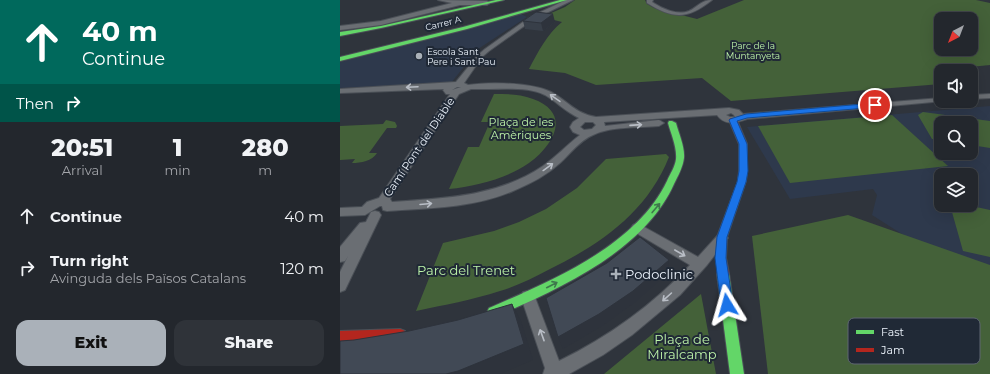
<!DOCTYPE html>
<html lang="en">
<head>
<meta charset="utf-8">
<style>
	:root { --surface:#23272d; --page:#2f3339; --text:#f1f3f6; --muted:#a3a5aa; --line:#404449; --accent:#aab1b9 }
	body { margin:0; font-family:Montserrat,sans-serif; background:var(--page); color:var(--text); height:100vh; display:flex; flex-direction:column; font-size:15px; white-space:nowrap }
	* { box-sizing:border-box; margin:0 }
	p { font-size:13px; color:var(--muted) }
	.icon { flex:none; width:22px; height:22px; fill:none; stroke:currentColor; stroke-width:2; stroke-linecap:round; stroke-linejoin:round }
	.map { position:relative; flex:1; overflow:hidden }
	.side { display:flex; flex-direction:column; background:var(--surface); width:340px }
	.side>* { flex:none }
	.banner { background:#00695c; color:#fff; overflow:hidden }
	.needle { width:26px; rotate:222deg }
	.tools { position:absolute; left:594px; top:12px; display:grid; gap:8px }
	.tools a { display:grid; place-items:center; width:44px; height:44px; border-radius:8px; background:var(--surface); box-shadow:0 4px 16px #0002,0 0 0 1px var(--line); font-size:20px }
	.pin { position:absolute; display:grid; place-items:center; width:34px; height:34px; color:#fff; margin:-17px; border:2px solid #fff; border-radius:50%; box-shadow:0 1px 4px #0007 }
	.me { position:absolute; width:44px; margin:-22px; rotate:352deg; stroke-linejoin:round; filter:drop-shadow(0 0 3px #0008) }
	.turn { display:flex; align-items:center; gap:14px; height:84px; padding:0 16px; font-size:18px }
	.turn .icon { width:52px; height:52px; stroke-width:2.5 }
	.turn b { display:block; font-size:28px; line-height:34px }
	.then { display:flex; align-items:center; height:38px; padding:0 16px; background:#0003; gap:8px; font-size:15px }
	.eta { display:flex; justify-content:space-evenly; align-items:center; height:68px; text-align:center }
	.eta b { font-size:24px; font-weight:800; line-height:28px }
	.cta { display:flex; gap:8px; margin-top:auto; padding:8px 16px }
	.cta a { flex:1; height:46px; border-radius:12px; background:var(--accent); color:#111; font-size:16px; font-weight:800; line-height:46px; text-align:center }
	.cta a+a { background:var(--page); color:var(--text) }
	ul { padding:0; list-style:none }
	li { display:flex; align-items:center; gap:12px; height:52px; padding:0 16px }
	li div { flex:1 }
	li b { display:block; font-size:15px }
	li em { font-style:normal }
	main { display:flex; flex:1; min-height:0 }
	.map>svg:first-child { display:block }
	.built { fill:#2e394c; fill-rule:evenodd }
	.green { fill:#446139; fill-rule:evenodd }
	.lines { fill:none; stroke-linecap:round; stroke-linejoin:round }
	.street-casing { stroke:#4b5057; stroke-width:2 }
	.fast-casing { stroke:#4b5057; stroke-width:2 }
	.jam-casing { stroke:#4b5057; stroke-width:2 }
	.street { fill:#6a6e73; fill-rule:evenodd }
	.fast { fill:#63d668; fill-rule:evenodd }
	.jam { fill:#b3261e; fill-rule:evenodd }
	.wall { fill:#383f49 }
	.shaded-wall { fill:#2e333c }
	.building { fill:#414955; stroke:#2e333c }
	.oneway { stroke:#b9bec6 }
	.oneway2 { stroke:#3e774c }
	.route { fill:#1a73e8; stroke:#114b97 }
	.poi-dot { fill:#aab1b9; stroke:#202936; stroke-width:1.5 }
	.labels { text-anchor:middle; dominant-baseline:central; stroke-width:4; stroke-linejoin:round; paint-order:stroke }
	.far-street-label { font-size:9px; fill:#edf4fd; stroke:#202936 }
	.far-park-label { font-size:9px; fill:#bef4a9; stroke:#202936 }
	.far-poi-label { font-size:9px; fill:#edf4fd; stroke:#202936; text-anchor:start }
	.park-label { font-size:11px; fill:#bef4a9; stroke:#202936 }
	.street-label { font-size:11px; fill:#edf4fd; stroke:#202936 }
	.near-park-label { font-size:13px; fill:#bef4a9; stroke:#202936 }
	.near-poi-label { font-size:13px; fill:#edf4fd; stroke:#202936; text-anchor:start }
	.key { fill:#202936; stroke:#5e6672; stroke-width:1 }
	.key-label { font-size:11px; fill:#edf4fd }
</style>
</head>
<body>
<main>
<section class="side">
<div class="banner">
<div class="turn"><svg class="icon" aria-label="ahead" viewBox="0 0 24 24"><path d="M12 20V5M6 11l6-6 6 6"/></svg><div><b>40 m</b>Continue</div></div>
<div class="then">Then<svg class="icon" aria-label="right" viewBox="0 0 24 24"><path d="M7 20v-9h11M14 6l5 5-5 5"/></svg></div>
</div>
<div class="eta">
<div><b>20:51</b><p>Arrival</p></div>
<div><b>1</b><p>min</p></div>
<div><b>280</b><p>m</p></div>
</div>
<ul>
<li><svg class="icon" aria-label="ahead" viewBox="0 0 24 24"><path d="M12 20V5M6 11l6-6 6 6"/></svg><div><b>Continue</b></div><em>40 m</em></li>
<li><svg class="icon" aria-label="right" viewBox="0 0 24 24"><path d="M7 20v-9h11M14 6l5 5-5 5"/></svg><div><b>Turn right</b><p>Avinguda dels Països Catalans</p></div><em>120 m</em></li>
</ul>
<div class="cta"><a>Exit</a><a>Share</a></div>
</section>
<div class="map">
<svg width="650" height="374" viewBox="0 0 650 374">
	<rect width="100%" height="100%" fill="#2f343c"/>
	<g class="built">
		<path d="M181,14L187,17L138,49L111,83L0,88V62Z"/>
		<path d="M650,106V279L587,250L532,215L537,195L533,189L450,199L407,127ZM601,123H631V153H601ZM601,175H631V205H601Z"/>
	</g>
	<g class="green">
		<path d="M235,0H305L307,4L314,8L357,19L404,0H636L650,3V65L620,68L625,71H601V84L391,101L362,78L256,85L225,73L189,69C198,52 207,34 222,22L202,17L225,7ZM601,19H631V49H601Z"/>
		<path d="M154,94C167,94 180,94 193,99C232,113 214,145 189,163C166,179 136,186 109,189L128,147H139L150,122H141Z"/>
		<path d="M583,112L650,121V148L631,145V123H601V140L592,139L578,115Z"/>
		<path d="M552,115L608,166L450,183L418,126Z"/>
		<path d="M46,120L55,122L57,126L56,128H47L29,153H37C32,161 21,163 12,163L15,159L0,160V126L43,124Z"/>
		<path d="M326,154L329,157C307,212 261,244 210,269C193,278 177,286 160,291C132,300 104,305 76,311L103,243L154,231L179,222L206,209L237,188L266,159Z"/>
		<path d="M610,205H627L650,210V257L623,251Z"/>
		<path d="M508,215L650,265V374H428L412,236Z"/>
		<path d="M361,294L376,374H263H264Z"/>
	</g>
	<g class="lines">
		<defs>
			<g id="street">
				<path d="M98,0L147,1L150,3L147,5H120L41,25L0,30V26L41,21L112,3Z"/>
				<path d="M226,0H233L194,19L149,51L142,57L124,83L128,85C149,82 191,82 211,92C228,101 234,113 256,117L389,108L399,110L403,114L601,98V101H604L407,119C396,123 385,126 377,115L264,122L265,126L319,120L324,123L319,126C298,128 272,126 253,135C240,140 230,154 220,163C207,175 190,184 173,191C134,208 89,208 47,211L43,210L42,206H40L25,215L0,216V208L22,207L27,202L39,198L110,94H106L103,90L104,89L0,93V89L116,82L138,55L145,49L190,17ZM117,87H121L112,90ZM149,89C167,89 189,87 205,95C217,102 226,112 239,118L233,122L230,127L233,132L240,135C227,145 216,157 203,166C157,197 105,198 52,202L50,199L119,94L131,89ZM391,113L394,115L395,117H390L386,115ZM245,122H253L256,125L252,129L244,130L240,127Z"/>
				<path d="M307,0H313L312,2C321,8 337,16 349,11C358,7 361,0 372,0C348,19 334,20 307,3Z"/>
				<path d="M650,94V98L631,99V95Z"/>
				<path d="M35,211L39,212L41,215L5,290L0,292V272L8,256L5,261L0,262V247L20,223L26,222L31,212Z"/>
				<path d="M297,223L358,257L378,235L382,233L386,235L388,238L367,265L340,295L292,335L263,355L229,374H203L205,368L181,297L183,292L188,291L193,292L219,361C268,337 313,305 350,265L293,231L291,228L293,225Z"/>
			</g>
			<g id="fast">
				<path d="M156,0H164L41,28L0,36V32L41,26Z"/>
				<path d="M220,0H227L127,29L0,61V57L123,27Z"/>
				<path d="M329,121H332L336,123C339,134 345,147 344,158C343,167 338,176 334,184C304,251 221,288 157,316L153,318L149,316L147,312L149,308C211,281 296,246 327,181C330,174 335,167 336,159C337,147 331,134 328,123Z"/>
				<path d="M383,269L387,271L389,274L404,374H390L377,274L379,271Z"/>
			</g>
			<g id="jam">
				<path d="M390,118H393L397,120L407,144V171L406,181L387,237L386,258L389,274L387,277L383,279L379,277L376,258L377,237L398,181L399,171V144L389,120Z"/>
				<path d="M60,329L65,331L66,335L65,339L60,341L0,343V331Z"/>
			</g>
		</defs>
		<use href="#street" class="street-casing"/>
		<use href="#fast" class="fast-casing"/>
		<use href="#jam" class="jam-casing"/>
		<use href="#street" class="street"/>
		<use href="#fast" class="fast"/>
		<use href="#jam" class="jam"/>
	</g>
	<path class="wall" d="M183,21L215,22L203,31L185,29Z"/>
	<g class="shaded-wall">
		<path d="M213,14L215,22L203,31L201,23Z"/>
		<path d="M329,260L328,273L294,303L262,326L223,349L218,337Z"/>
		<path d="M172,304L181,321L193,360L160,374H106Z"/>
	</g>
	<g class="building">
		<path d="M196,12L213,14L201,23L183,21Z"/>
		<path d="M300,237L329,260L293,291L259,314L218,337L206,298L267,263Z"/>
		<path d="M172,304L184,344L118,371L106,374H0V341L14,340L69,331L118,320Z"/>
	</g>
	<defs><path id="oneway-shaft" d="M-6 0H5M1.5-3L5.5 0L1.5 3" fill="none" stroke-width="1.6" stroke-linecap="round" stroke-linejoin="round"/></defs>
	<g class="oneway">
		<use href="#oneway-shaft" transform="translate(72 87) rotate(177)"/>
		<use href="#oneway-shaft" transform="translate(215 98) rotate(-145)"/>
		<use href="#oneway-shaft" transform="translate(296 125) rotate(-4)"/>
		<use href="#oneway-shaft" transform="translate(208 167) rotate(-36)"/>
		<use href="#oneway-shaft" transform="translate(86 204) rotate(-5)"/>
		<use href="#oneway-shaft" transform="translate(340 253) rotate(30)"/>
		<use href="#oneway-shaft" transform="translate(327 297) rotate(138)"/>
		<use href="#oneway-shaft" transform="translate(202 335) rotate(-110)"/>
	</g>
	<g class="oneway2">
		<use href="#oneway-shaft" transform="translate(316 208) rotate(-50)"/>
		<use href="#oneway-shaft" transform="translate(212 285) rotate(-27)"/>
	</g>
	<path class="route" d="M535,103L538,104V107L407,118L397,121L407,144L408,171L406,182L387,237L386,258L393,305L391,308L387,310L382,308L381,305L375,258L377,237L397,182L399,171V144L389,120L390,119L406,114Z"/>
	<g class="poi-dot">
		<circle cx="79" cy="56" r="4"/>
		<path d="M274 268h4v4h4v4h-4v4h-4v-4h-4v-4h4z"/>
	</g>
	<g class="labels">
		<g class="far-street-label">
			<text transform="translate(103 23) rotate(-14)">Carrer A</text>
		</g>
		<g class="far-park-label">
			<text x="413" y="45">Parc de la<tspan x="413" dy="10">Muntanyeta</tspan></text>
		</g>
		<g class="far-poi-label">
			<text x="87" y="51">Escola Sant<tspan x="87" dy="10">Pere i Sant Pau</tspan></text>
		</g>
		<g class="park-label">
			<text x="181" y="122">Plaça de les<tspan x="181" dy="13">Amèriques</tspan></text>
		</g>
		<g class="street-label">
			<text transform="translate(79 147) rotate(-56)">Camí Pont del Diable</text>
		</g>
		<g class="near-park-label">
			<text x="126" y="270">Parc del Trenet</text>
			<text x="342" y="339">Plaça de<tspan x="342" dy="15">Miralcamp</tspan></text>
		</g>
		<g class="near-poi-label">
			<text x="285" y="274">Podoclinic</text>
		</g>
	</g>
	<rect x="508" y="318" width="132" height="46" rx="6" class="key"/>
	<rect x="516" y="330" width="18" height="4" fill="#63d668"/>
	<rect x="516" y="348" width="18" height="4" fill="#b3261e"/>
	<g class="key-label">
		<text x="541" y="336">Fast</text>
		<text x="541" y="354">Jam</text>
	</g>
</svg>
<div class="tools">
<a><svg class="needle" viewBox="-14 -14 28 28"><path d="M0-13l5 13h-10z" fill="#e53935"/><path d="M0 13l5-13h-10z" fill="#a3a5aa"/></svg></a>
<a><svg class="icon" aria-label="sound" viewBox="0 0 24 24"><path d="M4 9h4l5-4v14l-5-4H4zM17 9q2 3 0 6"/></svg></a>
<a><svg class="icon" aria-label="search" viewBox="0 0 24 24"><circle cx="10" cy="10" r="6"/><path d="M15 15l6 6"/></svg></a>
<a><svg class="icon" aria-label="layers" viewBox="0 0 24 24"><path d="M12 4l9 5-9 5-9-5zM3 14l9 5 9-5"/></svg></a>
</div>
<div class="pin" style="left:535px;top:105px;background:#d93025"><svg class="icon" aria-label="arrive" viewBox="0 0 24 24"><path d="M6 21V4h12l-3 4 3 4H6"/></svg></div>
<svg class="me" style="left:387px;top:305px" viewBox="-20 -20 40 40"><path d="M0-17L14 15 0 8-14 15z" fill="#1a73e8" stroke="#fff" stroke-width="4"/></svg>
</div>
</main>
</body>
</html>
